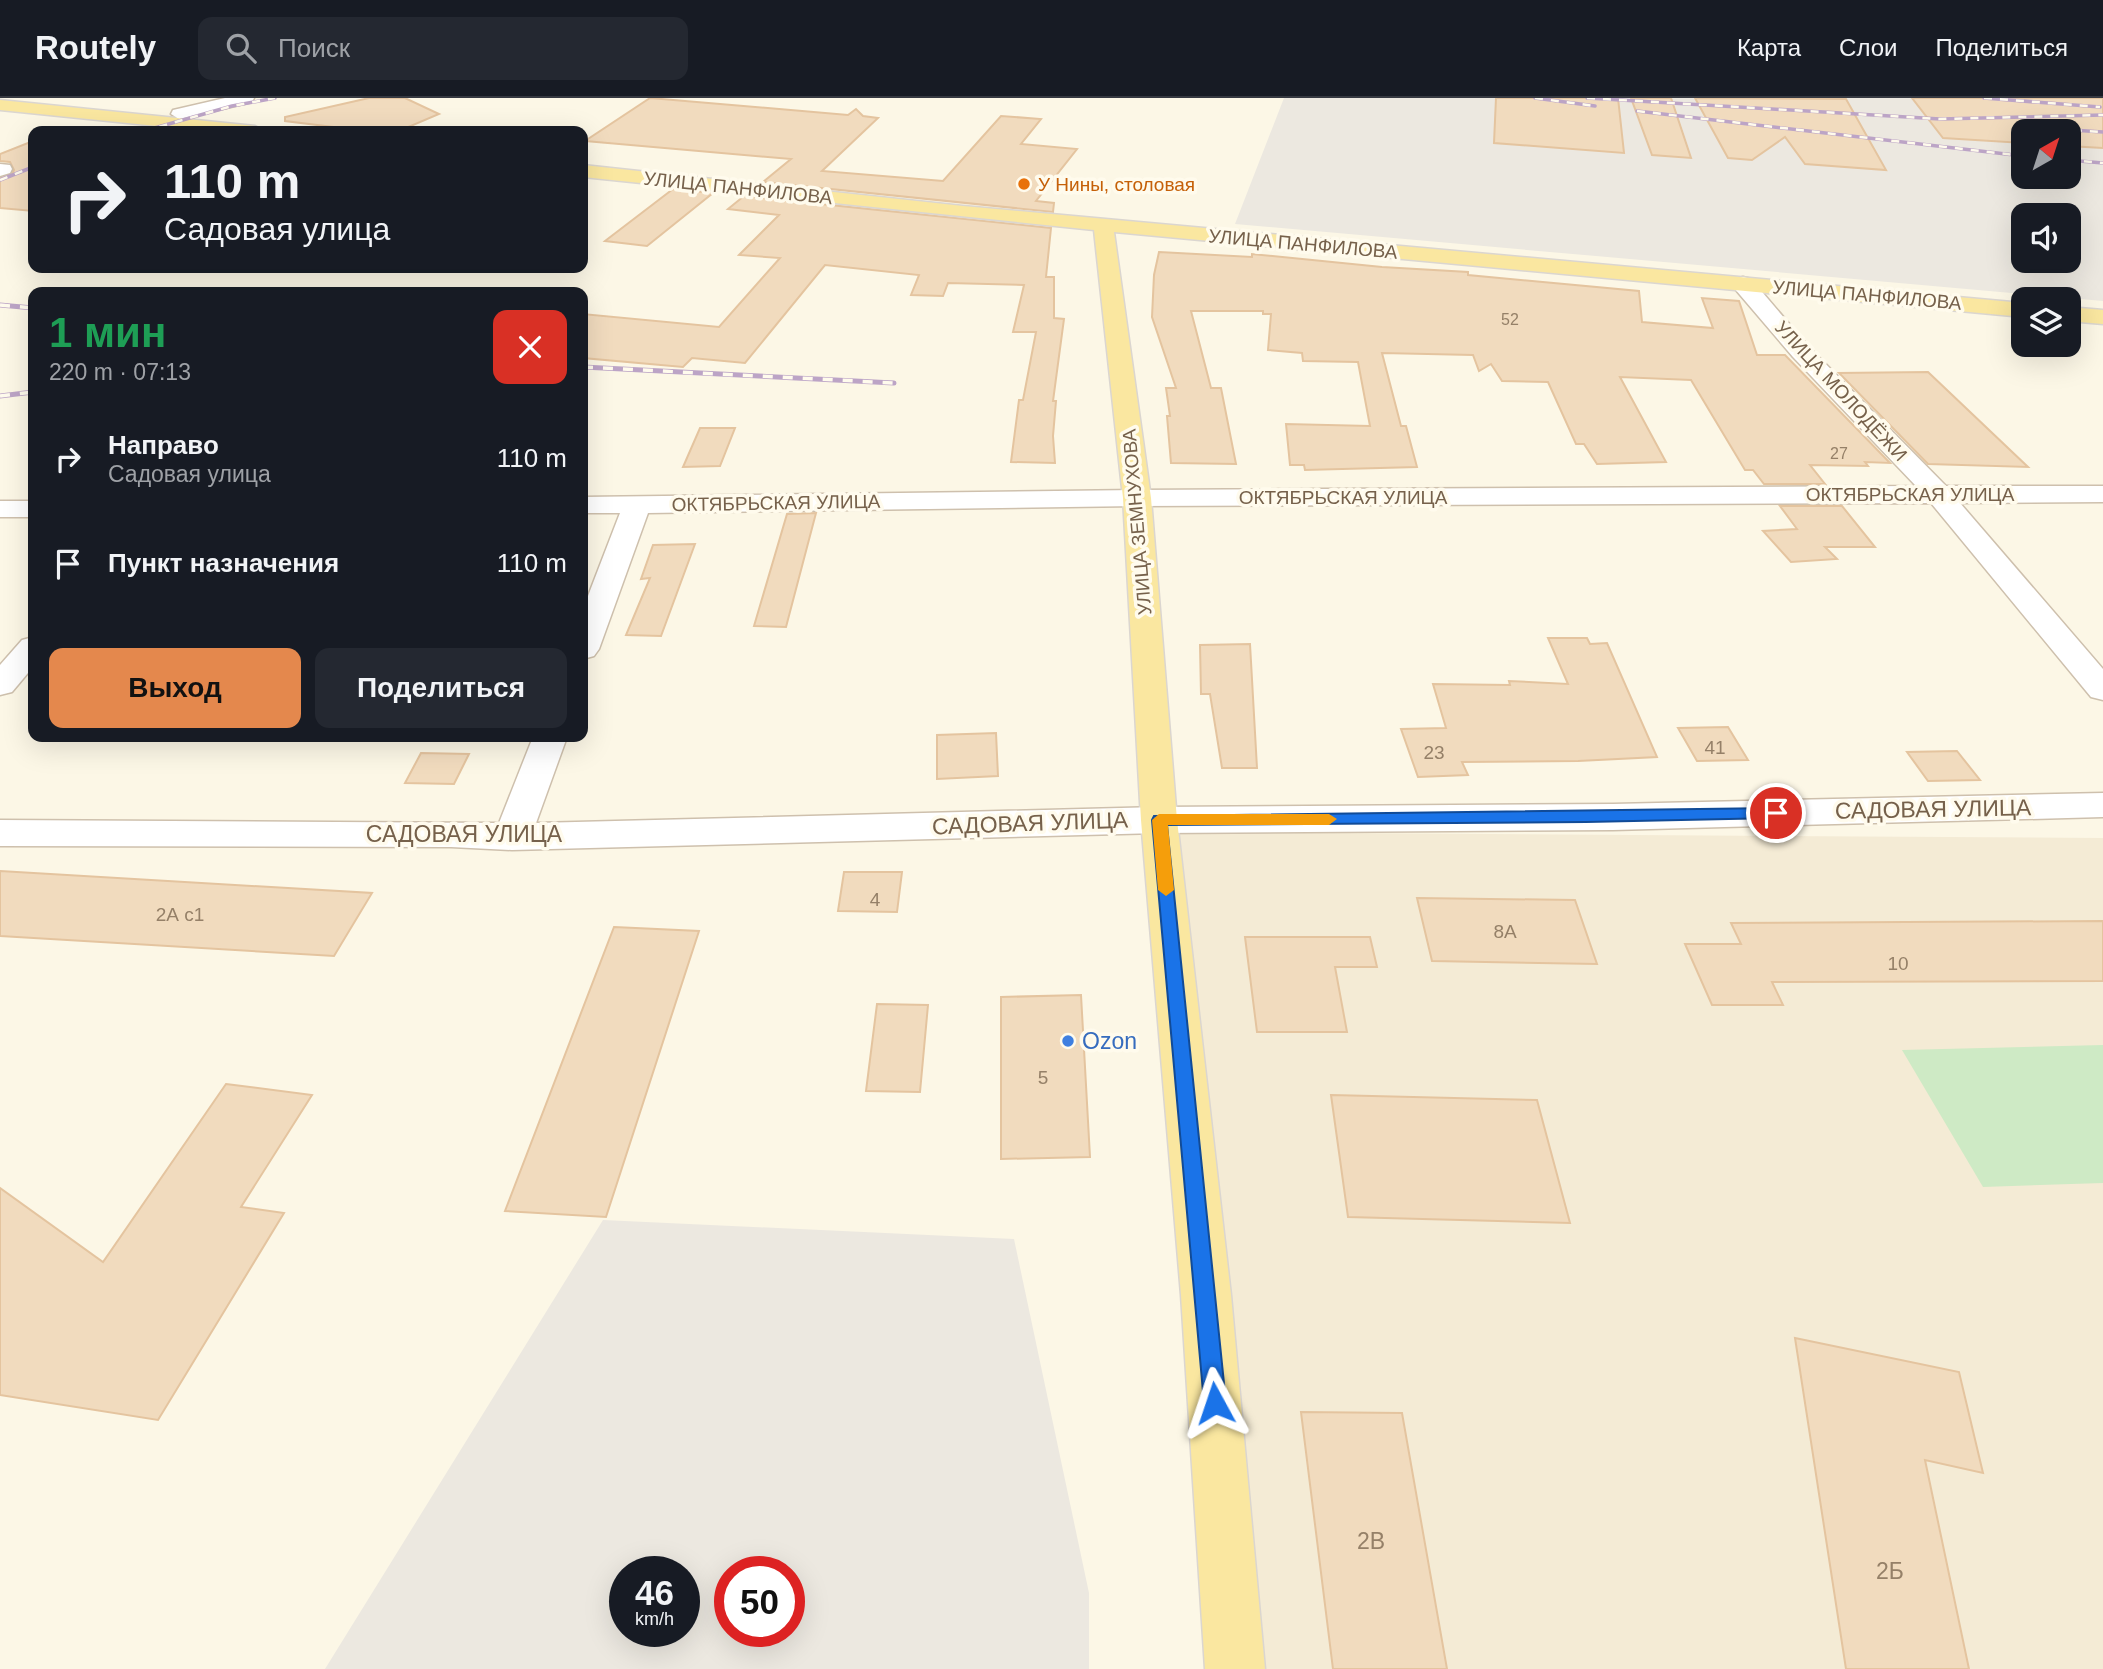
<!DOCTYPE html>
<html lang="ru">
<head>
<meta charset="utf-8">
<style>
	:root { --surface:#171b24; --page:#242831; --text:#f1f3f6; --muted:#9ea1a6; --line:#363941; --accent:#e4884d }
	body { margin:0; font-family:Helvetica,sans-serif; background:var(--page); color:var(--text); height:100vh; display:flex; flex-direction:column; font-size:26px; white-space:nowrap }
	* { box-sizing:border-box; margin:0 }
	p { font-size:23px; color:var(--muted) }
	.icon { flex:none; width:38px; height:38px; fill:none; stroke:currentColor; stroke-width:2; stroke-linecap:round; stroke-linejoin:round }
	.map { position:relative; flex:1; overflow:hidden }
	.panel { position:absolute; left:28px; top:189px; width:560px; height:455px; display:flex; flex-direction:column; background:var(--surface); border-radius:14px; box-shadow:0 7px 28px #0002 }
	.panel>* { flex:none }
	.top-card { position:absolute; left:28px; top:28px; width:560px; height:147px; border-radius:14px; box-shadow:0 7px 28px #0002; background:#171b24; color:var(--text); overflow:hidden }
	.needle { width:46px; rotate:39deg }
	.controls { position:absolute; left:2011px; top:21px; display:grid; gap:14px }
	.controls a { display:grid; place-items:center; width:70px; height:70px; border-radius:14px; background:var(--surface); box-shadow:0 7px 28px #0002; font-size:35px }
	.speed { position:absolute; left:609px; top:1458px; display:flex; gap:14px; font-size:35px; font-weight:700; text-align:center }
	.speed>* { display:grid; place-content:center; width:91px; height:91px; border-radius:50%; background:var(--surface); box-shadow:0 7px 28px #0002; line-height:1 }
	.speed small { font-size:18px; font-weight:400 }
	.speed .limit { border:10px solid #d22; background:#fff; color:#111 }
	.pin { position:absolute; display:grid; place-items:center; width:60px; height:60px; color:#fff; margin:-30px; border:4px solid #fff; border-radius:50%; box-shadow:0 2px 7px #0007 }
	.me { position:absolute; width:77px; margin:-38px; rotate:355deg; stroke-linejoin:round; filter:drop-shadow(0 0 5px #0008) }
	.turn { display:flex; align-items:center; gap:24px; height:147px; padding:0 21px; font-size:32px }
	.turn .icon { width:91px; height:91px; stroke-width:2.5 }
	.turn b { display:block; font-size:49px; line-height:60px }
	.round { display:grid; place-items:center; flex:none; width:74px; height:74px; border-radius:14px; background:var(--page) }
	.head { display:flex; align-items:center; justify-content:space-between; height:119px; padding:0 21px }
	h1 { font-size:42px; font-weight:700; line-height:52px; color:#1e9e55 }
	.primary-button { display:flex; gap:14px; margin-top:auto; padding:14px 21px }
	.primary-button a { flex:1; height:80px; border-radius:14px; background:var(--accent); color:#111; font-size:28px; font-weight:700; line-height:80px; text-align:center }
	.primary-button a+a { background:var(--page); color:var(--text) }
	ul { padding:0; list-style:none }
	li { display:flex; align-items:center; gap:21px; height:105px; padding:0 21px }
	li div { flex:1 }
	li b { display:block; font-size:26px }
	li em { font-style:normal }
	header { display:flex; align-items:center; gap:42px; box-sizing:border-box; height:98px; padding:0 35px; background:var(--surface); border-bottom:2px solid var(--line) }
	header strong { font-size:33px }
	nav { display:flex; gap:38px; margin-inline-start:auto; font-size:24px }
	.search { width:490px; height:63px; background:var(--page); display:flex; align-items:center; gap:18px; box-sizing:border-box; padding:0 24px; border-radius:14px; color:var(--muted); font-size:26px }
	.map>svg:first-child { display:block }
	.residential { fill:#f4ebd5 }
	.industrial { fill:#ece8e0; fill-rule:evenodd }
	.green { fill:#ceeac5 }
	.building { fill:#f1dbbe; stroke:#e4c49f; stroke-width:2 }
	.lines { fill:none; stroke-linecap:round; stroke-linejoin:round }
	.minor-casing { stroke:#cec0ad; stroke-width:3 }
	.major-casing { stroke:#dbd6d0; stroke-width:3 }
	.minor { fill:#fff; fill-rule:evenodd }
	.major { fill:#fae7a0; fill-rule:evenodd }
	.rail-far1-casing { stroke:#bca4c6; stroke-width:3.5 }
	.rail-casing { stroke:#bca4c6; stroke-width:5 }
	.rail-far1 { stroke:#fffbed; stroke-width:2.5; stroke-dasharray:8; stroke-linecap:butt }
	.rail { stroke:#fffbed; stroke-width:3.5; stroke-dasharray:10; stroke-linecap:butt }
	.route { fill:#1a73e8; stroke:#114b97; stroke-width:2 }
	.slow { fill:#f59e0b }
	.food-dot { fill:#e8710a; stroke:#fffbed; stroke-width:2.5 }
	.shop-dot { fill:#3f7fe0; stroke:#fffbed; stroke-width:2.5 }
	.labels { text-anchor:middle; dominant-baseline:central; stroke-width:7; stroke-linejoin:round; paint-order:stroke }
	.far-number-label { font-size:16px; fill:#958068 }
	.far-food-label { font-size:19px; fill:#c56008; stroke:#fffbed; text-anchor:start }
	.far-street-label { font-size:19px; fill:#76614b; stroke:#fffbed }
	.number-label { font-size:19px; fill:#958068 }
	.street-label { font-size:23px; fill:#76614b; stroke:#fffbed }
	.shop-label { font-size:23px; fill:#366cbe; stroke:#fffbed; text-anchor:start }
	.near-number-label { font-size:23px; fill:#958068 }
</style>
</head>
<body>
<header>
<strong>Routely</strong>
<div class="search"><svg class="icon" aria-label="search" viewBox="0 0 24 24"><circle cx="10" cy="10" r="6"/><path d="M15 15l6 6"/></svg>Поиск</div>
<nav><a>Карта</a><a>Слои</a><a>Поделиться</a></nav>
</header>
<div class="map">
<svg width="2103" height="1571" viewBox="0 0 2103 1571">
	<rect width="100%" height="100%" fill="#fcf7e6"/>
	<path class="residential" d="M1179,734L2103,740V1571H1265L1234,1221Z"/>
	<g class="industrial">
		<path d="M1284,0H2103V203L1235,126ZM2023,33H2068V79H2023ZM2023,117H2068V163H2023Z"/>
		<path d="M603,1122L1014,1141L1089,1495V1571H325ZM625,1474H684V1533H625ZM730,1474H789V1533H730Z"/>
	</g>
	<path class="green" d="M2103,947V1085L1983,1089L1902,952Z"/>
	<g class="building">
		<path d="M369,0H405L439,16L399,33H366L285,23V19Z"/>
		<path d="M650,0L848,17L856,11L863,18L878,20L822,73L943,83L1001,18L1041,21L1021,46L1077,51L1036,103L1054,105L1053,114L763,84L791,61L585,43Z"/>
		<path d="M1496,0H1618L1624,55L1494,45Z"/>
		<path d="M1631,0H1671L1691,60L1652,57Z"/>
		<path d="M1695,0L1846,1L1886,72L1805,66L1785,39L1752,62L1728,60Z"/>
		<path d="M1912,0H2103V50L2068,48V33H2023V45L1943,40Z"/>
		<path d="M33,43V113L0,110V80L11,78L14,72L10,64L0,63V56Z"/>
		<path d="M673,91L713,95L647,148L605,143Z"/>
		<path d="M744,98L1051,130L1046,179H1054V220L1064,221L1053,303H1056L1053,338L1055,365L1011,364L1019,302H1023L1036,234H1013L1024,187L948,185L943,198L911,197L919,177L825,167L745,265L692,260L683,269L583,260V216L719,229L780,160L739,157L779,117L728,111Z"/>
		<path d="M1159,154L1252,159V156L1382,169L1468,174V177L1639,193L1642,224L1713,230L1702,200L1739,203L1757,257H1785L1890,365L1865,364L1868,368L1810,367L1825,386H1764L1753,372H1745L1691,282L1620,279L1666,364L1597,366L1584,346H1576L1548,284L1502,283L1491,266L1479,273L1473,257L1382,255L1401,328H1406L1417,369L1305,372L1304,367H1290L1286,326L1370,328L1358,264L1303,263L1302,255L1268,252L1271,216H1263V213H1191L1211,290H1221L1236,366L1171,365L1167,318H1170L1166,290H1176L1152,219L1154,177Z"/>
		<path d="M1928,274L2028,369L1928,366L1839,275Z"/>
		<path d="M700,330H735L720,368L683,369Z"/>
		<path d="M1780,408H1842L1875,449H1825L1837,461L1791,464L1763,433L1797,431Z"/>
		<path d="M816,415L786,529L754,528L787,416Z"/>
		<path d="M695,446L661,538L626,537L650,480L641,481L653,447Z"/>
		<path d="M1548,540H1587L1590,546L1607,545L1657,659L1578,663L1462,664L1468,677L1418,679L1401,631L1446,630L1433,586L1510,587L1509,583L1568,586Z"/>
		<path d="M1250,546L1257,670H1222L1210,596H1201L1200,547Z"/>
		<path d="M1728,629L1748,662L1697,663L1678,630Z"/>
		<path d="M996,635L998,678L937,681V637Z"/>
		<path d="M1957,653L1980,682L1928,683L1907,654Z"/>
		<path d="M421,655L469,656L454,686L405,685Z"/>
		<path d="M0,773L372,795L334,858L0,838Z"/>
		<path d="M844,774H902L897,814L838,813Z"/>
		<path d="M1417,800L1575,802L1597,866L1432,863Z"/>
		<path d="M2103,823V883L1772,884L1783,907H1712L1685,846H1741L1731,825Z"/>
		<path d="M614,829L699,833L606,1119L505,1113Z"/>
		<path d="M1245,839H1370L1377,869H1335L1347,934H1257Z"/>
		<path d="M1081,897L1090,1059L1001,1061V899Z"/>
		<path d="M877,906L928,907L920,994L866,993Z"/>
		<path d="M226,986L312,997L241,1109L284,1115L158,1322L0,1297V1090L103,1164Z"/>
		<path d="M1331,997L1537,1002L1570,1125L1348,1119Z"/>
		<path d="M1795,1240L1959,1274L1983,1375L1925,1362L1969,1571H1846Z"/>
		<path d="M1301,1314L1402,1315L1447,1571H1333Z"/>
	</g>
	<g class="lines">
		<defs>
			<g id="minor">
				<path d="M225,0H254L252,4L179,21L171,16L173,12Z"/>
				<path d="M0,66L10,67L12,71L10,75L0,78Z"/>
				<path d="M1743,179L1751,181L1809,249L1946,388H2103V404L1960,405L2103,571V602L2091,599L1931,405L1137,408L648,415L599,551L594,558L583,561V511L620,415H583V399L1137,392L1916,388L1793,259L1735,191L1732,186L1735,181Z"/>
				<rect x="0" y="403" width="33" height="16"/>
				<path d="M33,539V569L12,594L0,597V567L22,542Z"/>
				<path d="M533,639H567L536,725L1159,709L1613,706L2103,695V719L1613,732L1159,735L512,752L451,749L0,748V722L499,725Z"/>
			</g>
			<g id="major">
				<path d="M0,2L255,28L264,33H206L0,12Z"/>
				<path d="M583,67L963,108L2023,205V219L1114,134L1151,400L1177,722L1231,1197L1265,1571H1205L1181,1197L1141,722L1123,400L1094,132L583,79Z"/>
				<path d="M2068,209L2103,212V226L2068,223Z"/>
			</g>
		</defs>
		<use href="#minor" class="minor-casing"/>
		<use href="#major" class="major-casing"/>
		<use href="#minor" class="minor"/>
		<use href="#major" class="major"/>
		<defs>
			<g id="rail-far1">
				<path d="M1535,0L1595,8"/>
				<path d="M1587,0L1940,21L2103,17"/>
				<path d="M1984,0L2100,9"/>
				<path d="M1637,13L2023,58"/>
				<path d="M2026,29L2103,34"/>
				<path d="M144,33L232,8L275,0"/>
				<path d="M2068,62L2103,65"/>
				<path d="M0,82L33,69"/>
			</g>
			<g id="rail">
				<path d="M0,207L33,210"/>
				<path d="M583,269L894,285"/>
				<path d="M0,298L33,294"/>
			</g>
		</defs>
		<use href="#rail-far1" class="rail-far1-casing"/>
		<use href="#rail" class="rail-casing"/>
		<use href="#rail-far1" class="rail-far1"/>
		<use href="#rail" class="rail"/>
	</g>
	<path class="route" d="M1776,710L1784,715L1776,720L1586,724L1167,727L1226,1305L1222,1313L1215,1316L1207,1313L1204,1305L1152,722L1154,718Z"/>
	<path class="slow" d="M1159,716H1329L1337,721L1329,727H1168L1174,792L1166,798L1158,792L1152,722Z"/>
	<circle class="food-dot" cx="1024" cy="86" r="7"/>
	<circle class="shop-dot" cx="1068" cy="943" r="7"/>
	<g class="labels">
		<g class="far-number-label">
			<text x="1510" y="221">52</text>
			<text x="1839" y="355">27</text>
		</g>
		<g class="far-food-label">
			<text x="1038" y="86">У Нины, столовая</text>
		</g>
		<g class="far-street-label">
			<text transform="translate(738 90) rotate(6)">УЛИЦА ПАНФИЛОВА</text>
			<text transform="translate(1303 146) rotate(5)">УЛИЦА ПАНФИЛОВА</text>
			<text transform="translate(1867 197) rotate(5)">УЛИЦА ПАНФИЛОВА</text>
			<text transform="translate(1841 293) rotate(47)">УЛИЦА МОЛОДЁЖИ</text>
			<text x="1910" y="396">ОКТЯБРЬСКАЯ УЛИЦА</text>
			<text x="1343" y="399">ОКТЯБРЬСКАЯ УЛИЦА</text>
			<text transform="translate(776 405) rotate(-1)">ОКТЯБРЬСКАЯ УЛИЦА</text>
			<text transform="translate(1137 424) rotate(-95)">УЛИЦА ЗЕМНУХОВА</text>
		</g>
		<g class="number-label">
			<text x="1715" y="649">41</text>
			<text x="1434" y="654">23</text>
			<text x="875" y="801">4</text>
			<text x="180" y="816">2А с1</text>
			<text x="1505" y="833">8А</text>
			<text x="1898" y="865">10</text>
			<text x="1043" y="979">5</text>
		</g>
		<g class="street-label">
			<text transform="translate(1933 711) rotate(-1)">САДОВАЯ УЛИЦА</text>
			<text transform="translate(1030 725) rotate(-2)">САДОВАЯ УЛИЦА</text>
			<text x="464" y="736">САДОВАЯ УЛИЦА</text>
		</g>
		<g class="shop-label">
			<text x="1082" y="943">Ozon</text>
		</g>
		<g class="near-number-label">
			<text x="1371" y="1443">2В</text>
			<text x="1890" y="1473">2Б</text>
		</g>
	</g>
</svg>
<div class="controls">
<a><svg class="needle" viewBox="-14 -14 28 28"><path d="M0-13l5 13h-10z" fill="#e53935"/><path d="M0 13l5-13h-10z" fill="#9ea1a6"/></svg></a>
<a><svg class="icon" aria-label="sound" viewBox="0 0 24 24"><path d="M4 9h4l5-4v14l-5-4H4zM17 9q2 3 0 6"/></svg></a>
<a><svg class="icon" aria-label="layers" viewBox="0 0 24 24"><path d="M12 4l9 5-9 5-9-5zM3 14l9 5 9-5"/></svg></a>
</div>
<div class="speed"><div>46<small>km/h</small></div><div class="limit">50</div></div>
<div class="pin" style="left:1776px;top:715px;background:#d93025"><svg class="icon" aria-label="arrive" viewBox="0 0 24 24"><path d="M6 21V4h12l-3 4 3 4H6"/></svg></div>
<svg class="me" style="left:1215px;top:1305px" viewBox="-20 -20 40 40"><path d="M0-17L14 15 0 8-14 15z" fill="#1a73e8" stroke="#fff" stroke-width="4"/></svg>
<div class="top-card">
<div class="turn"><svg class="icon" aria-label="right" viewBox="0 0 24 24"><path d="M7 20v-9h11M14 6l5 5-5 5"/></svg><div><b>110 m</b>Садовая улица</div></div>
</div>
<section class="panel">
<div class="head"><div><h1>1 мин</h1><p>220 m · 07:13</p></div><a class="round" style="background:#d93025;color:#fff"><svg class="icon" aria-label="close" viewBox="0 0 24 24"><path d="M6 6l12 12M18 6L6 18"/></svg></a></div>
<ul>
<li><svg class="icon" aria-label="right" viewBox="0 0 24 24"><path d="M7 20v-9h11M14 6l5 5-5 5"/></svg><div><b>Направо</b><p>Садовая улица</p></div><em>110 m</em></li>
<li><svg class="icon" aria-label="arrive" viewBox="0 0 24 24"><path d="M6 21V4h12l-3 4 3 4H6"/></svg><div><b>Пункт назначения</b></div><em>110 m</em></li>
</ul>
<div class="primary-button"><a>Выход</a><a>Поделиться</a></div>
</section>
</div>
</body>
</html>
